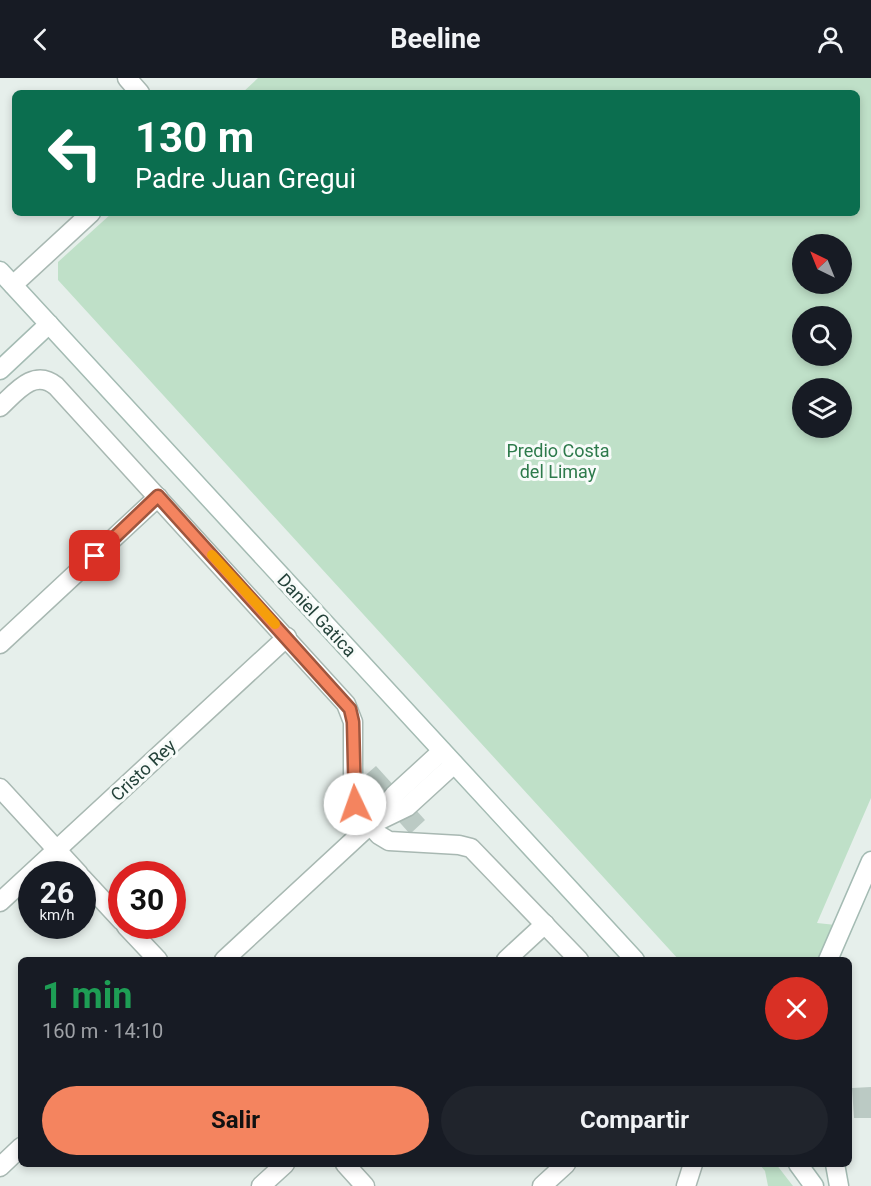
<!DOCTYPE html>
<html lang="es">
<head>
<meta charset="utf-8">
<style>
	:root { --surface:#171b24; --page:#20242c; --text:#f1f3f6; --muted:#9ea1a6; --accent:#f4845f }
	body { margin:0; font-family:Roboto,sans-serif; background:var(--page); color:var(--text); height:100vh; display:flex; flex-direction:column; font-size:22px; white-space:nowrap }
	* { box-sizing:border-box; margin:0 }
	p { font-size:20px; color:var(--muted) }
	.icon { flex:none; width:33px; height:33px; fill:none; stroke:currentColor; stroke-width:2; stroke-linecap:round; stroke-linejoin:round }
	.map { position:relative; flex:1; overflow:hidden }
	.sheet { position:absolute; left:18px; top:879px; width:834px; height:210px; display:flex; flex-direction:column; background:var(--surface); border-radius:9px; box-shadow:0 3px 9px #0003 }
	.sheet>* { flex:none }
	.top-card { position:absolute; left:12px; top:12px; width:848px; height:126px; border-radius:9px; box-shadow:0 3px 9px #0003; background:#0b6e4f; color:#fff; overflow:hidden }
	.needle { width:39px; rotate:317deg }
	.fabs { position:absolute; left:792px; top:156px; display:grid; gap:12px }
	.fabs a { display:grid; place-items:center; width:60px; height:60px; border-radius:50%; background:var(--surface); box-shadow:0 3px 9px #0003; font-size:30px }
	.speed { position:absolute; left:18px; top:783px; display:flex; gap:12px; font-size:30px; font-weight:700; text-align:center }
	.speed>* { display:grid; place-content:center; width:78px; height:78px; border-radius:50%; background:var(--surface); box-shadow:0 3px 9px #0003; line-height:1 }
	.speed small { font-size:15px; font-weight:400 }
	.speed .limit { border:9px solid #d22; background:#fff; color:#111 }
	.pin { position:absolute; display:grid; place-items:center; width:51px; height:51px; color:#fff; margin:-26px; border-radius:12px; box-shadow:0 3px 9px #0006 }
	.me { position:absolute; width:66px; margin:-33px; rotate:357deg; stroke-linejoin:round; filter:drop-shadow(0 0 4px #0008) }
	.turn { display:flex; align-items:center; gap:21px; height:126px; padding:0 24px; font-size:27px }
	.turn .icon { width:78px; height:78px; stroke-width:2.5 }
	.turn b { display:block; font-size:42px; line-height:51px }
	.round { display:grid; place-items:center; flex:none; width:63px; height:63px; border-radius:32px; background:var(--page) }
	.overview { display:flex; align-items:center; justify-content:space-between; height:102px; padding:0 24px }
	h1 { font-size:36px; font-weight:700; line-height:45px; color:#1e9e55 }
	.primary-button { display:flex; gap:12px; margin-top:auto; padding:12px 24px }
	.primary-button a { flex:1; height:69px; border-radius:36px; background:var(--accent); color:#111; font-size:24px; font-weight:700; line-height:69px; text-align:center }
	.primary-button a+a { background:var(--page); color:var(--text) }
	header { display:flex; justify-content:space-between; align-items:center; height:78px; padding:0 24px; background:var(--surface); font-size:27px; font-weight:700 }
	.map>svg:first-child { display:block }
	.green { fill:#bfe0c8; fill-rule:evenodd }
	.building { fill:#bbcac4 }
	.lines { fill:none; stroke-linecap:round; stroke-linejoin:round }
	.street-casing { stroke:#a8b8b2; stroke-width:21 }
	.secondary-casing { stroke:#a4bbb3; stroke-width:21 }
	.street { stroke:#fff; stroke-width:18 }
	.secondary { stroke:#fff; stroke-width:18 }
	.route-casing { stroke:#9f563e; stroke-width:15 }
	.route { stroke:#f4845f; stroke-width:10 }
	.slow { stroke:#f59e0b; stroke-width:10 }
	.labels { text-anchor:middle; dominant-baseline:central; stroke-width:6; stroke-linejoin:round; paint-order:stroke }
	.park-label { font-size:18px; fill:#2d7a4b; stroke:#f7fbf9 }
	.street-label { font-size:18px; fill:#24423a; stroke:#f7fbf9 }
</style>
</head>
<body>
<header><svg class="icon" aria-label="back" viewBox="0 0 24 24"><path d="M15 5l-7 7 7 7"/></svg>Beeline<svg class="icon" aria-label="person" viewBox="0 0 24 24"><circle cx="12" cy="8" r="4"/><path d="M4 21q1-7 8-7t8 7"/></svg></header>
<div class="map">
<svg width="871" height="1108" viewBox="0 0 871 1108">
	<rect width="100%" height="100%" fill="#e6efeb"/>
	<g class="green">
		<path d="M258,0H871V720L817,845L836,847L822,882H679L58,202V184L112,135H856V15H242ZM802,166H842V206H802ZM802,238H842V278H802ZM802,310H842V350H802Z"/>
		<path d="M759,1086H776L793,1108H768L765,1093Z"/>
	</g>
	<g class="building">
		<path d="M376,688L425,742L410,756L361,701Z"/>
		<path d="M871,1009V1040H854L852,1010Z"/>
	</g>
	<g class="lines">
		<defs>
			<g id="street">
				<path d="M127,0L140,15"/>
				<path d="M13,207L91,135"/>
				<path d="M0,329C16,314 34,290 56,308L346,626L353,644V720L360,736L379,757L389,763L459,767L471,770L579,882"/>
				<path d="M0,566L158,419"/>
				<path d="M0,710L79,796"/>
				<path d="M374,745L407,729L454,686"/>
				<path d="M82,800L122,843"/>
				<path d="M0,824L287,559"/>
				<path d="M126,848L158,882"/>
				<path d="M224,882L370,747L394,717L442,673"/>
				<path d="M506,882L545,846"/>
				<path d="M345,1086L365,1108"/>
				<path d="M0,1089L21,1069"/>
				<path d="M261,1108L285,1086"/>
				<path d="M542,1108L566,1086"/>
				<path d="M686,1108L693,1086"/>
			</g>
			<g id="secondary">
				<path d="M0,193L635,882"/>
				<path d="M0,292L49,246"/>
				<path d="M828,882L871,783"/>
				<path d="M798,1086L814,1108"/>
				<path d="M835,1086L839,1108"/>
			</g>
		</defs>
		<use href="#street" class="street-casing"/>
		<use href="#secondary" class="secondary-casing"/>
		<use href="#street" class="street"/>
		<use href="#secondary" class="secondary"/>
	</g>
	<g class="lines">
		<defs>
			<path id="route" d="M95,478L158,418L350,631L353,644L355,726"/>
		</defs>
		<use href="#route" class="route-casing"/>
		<use href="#route" class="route"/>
		<path class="slow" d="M212,477L275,546"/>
	</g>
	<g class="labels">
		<g class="park-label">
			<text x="558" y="372">Predio Costa<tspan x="558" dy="21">del Limay</tspan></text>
		</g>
		<g class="street-label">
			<text transform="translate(317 537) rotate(47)">Daniel Gatica</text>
			<text transform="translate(143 692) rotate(-43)">Cristo Rey</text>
		</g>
	</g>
</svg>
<div class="fabs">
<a><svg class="needle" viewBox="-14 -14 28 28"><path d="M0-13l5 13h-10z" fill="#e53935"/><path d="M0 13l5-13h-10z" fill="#9ea1a6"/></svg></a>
<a><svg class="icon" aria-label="search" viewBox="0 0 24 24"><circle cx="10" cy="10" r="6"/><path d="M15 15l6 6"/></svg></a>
<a><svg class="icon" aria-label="layers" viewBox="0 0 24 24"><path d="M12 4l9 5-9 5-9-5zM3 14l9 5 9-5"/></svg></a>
</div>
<div class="speed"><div>26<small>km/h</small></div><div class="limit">30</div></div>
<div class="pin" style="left:95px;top:478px;background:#d93025"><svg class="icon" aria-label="arrive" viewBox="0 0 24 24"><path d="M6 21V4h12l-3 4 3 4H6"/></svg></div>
<svg class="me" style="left:355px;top:726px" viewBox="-20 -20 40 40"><circle r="19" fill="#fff"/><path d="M0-13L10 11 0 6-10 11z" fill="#f4845f"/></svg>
<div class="top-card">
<div class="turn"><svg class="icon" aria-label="left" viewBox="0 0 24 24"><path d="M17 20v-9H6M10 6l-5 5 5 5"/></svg><div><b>130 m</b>Padre Juan Gregui</div></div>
</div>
<section class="sheet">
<div class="overview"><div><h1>1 min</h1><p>160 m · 14:10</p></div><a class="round" style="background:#d93025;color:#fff"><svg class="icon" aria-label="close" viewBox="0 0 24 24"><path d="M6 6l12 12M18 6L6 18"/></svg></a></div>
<div class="primary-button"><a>Salir</a><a>Compartir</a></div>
</section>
</div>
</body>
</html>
